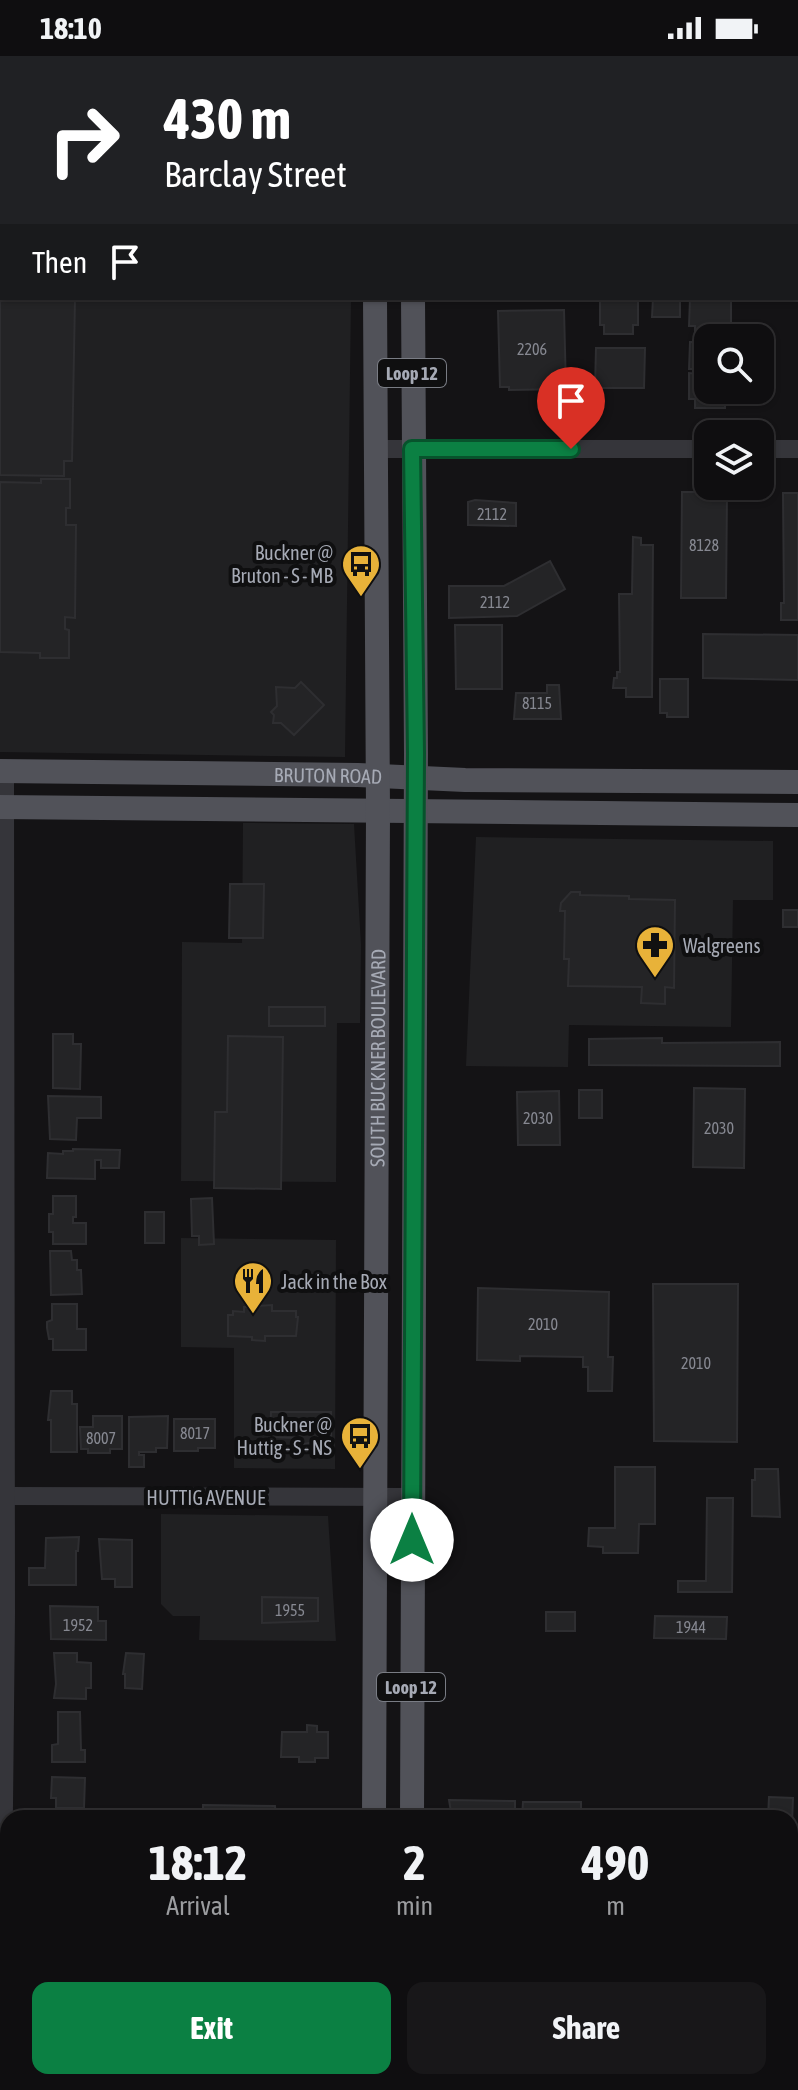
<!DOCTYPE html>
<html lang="en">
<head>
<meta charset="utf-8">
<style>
	:root { --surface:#0f0e10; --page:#181719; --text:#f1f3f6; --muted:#9b9c9f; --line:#2f2e30; --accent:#0b8043 }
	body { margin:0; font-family:"Asap Condensed",sans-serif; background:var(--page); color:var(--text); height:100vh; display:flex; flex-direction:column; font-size:30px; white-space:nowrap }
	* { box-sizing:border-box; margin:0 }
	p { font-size:26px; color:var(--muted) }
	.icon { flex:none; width:44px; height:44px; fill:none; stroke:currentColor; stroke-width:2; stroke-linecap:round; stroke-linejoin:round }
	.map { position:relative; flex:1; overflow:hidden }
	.panel { position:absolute; left:0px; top:1754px; width:798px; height:280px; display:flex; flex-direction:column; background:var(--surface); border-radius:24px 24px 0 0; box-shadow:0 2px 6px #0004,0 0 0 2px var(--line) }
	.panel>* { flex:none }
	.hud { position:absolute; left:0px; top:0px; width:798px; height:244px; box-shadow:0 2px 6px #0004,0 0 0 2px var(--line); background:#202124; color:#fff; overflow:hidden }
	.tools { position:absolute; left:694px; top:268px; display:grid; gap:16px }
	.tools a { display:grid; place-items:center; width:80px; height:80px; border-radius:16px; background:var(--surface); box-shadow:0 2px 6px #0004,0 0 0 2px var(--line); font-size:40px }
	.pin { position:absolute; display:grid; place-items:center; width:68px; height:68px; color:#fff; margin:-82px -34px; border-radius:50% 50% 50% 0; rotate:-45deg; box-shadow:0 0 8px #0007 }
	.pin .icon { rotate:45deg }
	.me { position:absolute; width:88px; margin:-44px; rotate:0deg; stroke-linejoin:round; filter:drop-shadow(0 0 6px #0008) }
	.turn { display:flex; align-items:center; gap:28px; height:168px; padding:0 32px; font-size:36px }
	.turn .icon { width:104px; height:104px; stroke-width:2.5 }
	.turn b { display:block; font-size:56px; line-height:68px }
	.then { display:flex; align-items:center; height:76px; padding:0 32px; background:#0003; gap:16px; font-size:30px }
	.eta { display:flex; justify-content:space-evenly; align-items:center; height:136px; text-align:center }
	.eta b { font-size:48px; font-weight:700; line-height:56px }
	.cta { display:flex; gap:16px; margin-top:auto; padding:16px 32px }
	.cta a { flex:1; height:92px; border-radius:16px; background:var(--accent); color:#fff; font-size:32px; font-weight:700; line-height:92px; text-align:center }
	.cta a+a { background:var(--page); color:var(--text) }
	.status { display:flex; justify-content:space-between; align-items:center; height:56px; padding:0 40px; background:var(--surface); direction:ltr }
	.status svg { height:22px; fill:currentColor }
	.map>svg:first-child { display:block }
	.built { fill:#202022 }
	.building { fill:#242426; stroke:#2e2e31; stroke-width:2 }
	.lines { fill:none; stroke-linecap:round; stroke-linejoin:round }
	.minor { stroke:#35353a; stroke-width:18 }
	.major { stroke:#515259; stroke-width:24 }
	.route-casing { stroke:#07532c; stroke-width:20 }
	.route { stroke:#0b8043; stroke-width:14 }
	.labels { text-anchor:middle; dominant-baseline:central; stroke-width:8; stroke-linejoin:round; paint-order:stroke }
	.number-label { font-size:16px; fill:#868891 }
	.shield { fill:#0f0f10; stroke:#797c84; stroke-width:2 }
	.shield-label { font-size:18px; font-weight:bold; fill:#a6aab5 }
	.poi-label { font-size:20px; fill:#a6aab5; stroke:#0f0f10; text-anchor:end }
	.street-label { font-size:20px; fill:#a6aab5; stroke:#0f0f10 }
</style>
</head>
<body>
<div class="status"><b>18:10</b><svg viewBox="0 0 49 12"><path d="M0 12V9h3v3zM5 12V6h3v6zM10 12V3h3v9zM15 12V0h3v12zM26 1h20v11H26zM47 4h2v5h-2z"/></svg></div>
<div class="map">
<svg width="798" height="2034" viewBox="0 0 798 2034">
	<rect width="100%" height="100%" fill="#141315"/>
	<g class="built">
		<path d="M0,0H355L2,2V242H351L345,701L0,696Z"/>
		<path d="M243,767L354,768L361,889L360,967H337L336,1126L181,1125L182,886L242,887Z"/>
		<path d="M476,781L773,785V844H733L731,971L569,969L568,1011L466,1010Z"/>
		<path d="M181,1182L336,1184L335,1413L234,1412V1292L181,1291Z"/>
		<path d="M161,1458L328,1460L336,1585L199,1584L200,1560H173L161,1548Z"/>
		<rect x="460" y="2026" width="205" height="8"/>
	</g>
	<g class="building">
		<path d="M0,0H78L2,2V242H75L72,405H64V420L0,419Z"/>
		<path d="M507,0H575L507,2Z"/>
		<path d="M709,0H798V26L796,2Z"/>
		<path d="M600,242H638V269H633V278H604V269H600Z"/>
		<path d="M653,242H680V261H652Z"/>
		<path d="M717,242L731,243V270H726V282H708V334H731V344H725V352H695V343H689V317L700,318V313H689L690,286H695V270H689L690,243Z"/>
		<path d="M564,254L566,333L509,334V331H500L498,255Z"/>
		<path d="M596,292H645L644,332H595Z"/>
		<path d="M41,423H70V452H66V469H76L75,562L65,561V573L69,574V602H40V597L0,596V426L41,427Z"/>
		<path d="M682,436H727L726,542H681Z"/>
		<path d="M783,437H798V564H781V547H784Z"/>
		<path d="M475,444L516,447V470L468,469V446Z"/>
		<path d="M633,481L641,482V489H653L652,641H626V632H613L614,622H617V616H620L619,538H632Z"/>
		<path d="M550,505L565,533L517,560L449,562V530H504Z"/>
		<path d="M455,569H502V633H456Z"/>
		<path d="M703,578L798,579V624L703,622Z"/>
		<path d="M660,623H688V661H667V657H660Z"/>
		<path d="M301,626L324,649L294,679L281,667H273L274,659L271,656L277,650L276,631L295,632Z"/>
		<path d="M547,629H559L561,663H514L516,637H547Z"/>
		<path d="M230,828H264L263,882H229Z"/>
		<path d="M571,836H580V839L629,840V843L675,844L674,932L665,931V948L641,947L642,931L568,930L569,903H564L565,855H560L561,847Z"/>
		<rect x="783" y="854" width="15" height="17"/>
		<rect x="269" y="951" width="56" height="19"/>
		<path d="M53,978H73V988H81L80,1033L53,1032Z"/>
		<path d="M228,980L283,981L281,1133L214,1132L215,1056H227Z"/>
		<path d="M662,982V987L780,986V1010L589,1009V983Z"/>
		<path d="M694,1032L745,1033L744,1112L693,1111Z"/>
		<rect x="579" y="1034" width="23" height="28"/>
		<path d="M559,1035L560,1089H518L517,1036Z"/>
		<path d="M48,1040L101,1041V1062H77L76,1084L50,1083Z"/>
		<path d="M73,1093L120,1094L119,1112H101V1104H95V1123L47,1122L48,1097L63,1098V1095H73Z"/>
		<path d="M53,1140H76V1161H73V1167H86V1188H53V1176H49V1158H53Z"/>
		<path d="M212,1142L214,1188L199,1189V1180H192L191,1143Z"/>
		<rect x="145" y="1156" width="19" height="31"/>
		<path d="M50,1195H71L72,1204H77V1214H81L82,1238L51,1239Z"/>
		<path d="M653,1228H738L737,1386L654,1385Z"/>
		<path d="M478,1232L609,1236L608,1301H613L612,1335H588V1311H583V1301L520,1300V1305L477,1304Z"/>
		<path d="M52,1248H77V1273H86V1294H53V1283H49L47,1272V1266L52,1264Z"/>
		<path d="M272,1249V1255H296V1261H298L296,1280H265V1285L252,1284V1281L228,1280V1259H233V1255L244,1256V1251Z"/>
		<path d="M51,1335H72V1348H77V1396H51V1364H48Z"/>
		<path d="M271,1356H331V1382L300,1389L298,1382L270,1381Z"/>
		<path d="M93,1360H122V1393H110V1397H88V1393H81L80,1371H93Z"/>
		<path d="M168,1360L167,1392H156V1396H139V1399H144V1411H129V1361Z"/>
		<path d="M174,1363H215V1392H198V1395H174Z"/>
		<path d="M615,1411H655V1468H639L638,1497H603V1491L588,1490L589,1472H615Z"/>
		<path d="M755,1413H778L780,1461L752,1460V1424H755Z"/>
		<path d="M707,1442H733L732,1536H678V1525H706Z"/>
		<path d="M79,1481L78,1495H76V1529H29V1512H45L46,1482Z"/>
		<path d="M99,1483L132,1484V1531H115V1523H102Z"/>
		<path d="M262,1541L318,1542V1565L262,1567Z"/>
		<path d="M50,1550L98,1551V1565H106V1584L51,1583Z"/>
		<rect x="546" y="1556" width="29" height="19"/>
		<path d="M655,1560L727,1561L726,1583L654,1582Z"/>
		<path d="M54,1597H77V1606L91,1607V1632H86V1643L54,1642L56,1628Z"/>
		<path d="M126,1597L144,1598L142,1633L125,1632V1618H123Z"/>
		<path d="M58,1656H80L81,1694H85V1706H52V1689L58,1688Z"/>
		<path d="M307,1669L317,1670V1676H328V1702H315V1706H299V1701H281L282,1676H307Z"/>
		<path d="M52,1721L85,1722L84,1752H56V1742H51Z"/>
		<path d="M769,1741L793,1742L792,1767H790V1762H768Z"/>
		<path d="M449,1744L515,1745V1762H452Z"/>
		<path d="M523,1746H581V1762H522Z"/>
		<path d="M203,1749L275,1750L276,1762H203Z"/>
		<rect x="790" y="1984" width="8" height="21"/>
		<rect x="259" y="2026" width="59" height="8"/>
		<path d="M535,2028L592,2029V2034H535Z"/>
	</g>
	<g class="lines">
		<g class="minor">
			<path d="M376,393H708"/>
			<path d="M760,393H798"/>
			<path d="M0,1440L412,1441"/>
			<path d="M1,2034L6,1557L5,716"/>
		</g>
		<g class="major">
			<path d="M375,0V2"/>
			<path d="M413,2V0"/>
			<path id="s1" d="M0,715L358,719L465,724L798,726"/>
			<path d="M0,751L798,759"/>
			<path id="s2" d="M374,1762L378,755L375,242"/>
			<path d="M412,1762L416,697L413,242"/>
			<path d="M374,2026V2034"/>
			<path d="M410,2026V2034"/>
		</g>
	</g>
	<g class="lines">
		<defs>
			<path id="route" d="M412,1484L416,697L412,393H571"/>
		</defs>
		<use href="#route" class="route-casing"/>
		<use href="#route" class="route"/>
	</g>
	<defs>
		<symbol id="bus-pin" viewBox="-11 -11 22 30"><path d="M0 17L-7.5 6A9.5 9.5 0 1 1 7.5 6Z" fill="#e8b239" stroke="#0f0f10"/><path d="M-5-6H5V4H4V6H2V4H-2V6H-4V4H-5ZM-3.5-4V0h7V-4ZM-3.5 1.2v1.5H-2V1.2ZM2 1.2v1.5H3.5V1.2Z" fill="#111"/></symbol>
		<symbol id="pharmacy-pin" viewBox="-11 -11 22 30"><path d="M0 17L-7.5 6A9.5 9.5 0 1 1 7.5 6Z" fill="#e8b239" stroke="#0f0f10"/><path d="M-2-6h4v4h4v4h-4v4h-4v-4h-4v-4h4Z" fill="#111"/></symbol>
		<symbol id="restaurant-pin" viewBox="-11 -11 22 30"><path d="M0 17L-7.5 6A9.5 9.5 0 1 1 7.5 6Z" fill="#e8b239" stroke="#0f0f10"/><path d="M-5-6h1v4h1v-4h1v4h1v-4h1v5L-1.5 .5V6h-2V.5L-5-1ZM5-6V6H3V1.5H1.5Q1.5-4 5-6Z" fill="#111"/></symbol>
	</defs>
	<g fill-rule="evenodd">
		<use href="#bus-pin" x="339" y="486" width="44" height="60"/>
		<use href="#pharmacy-pin" x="633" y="867" width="44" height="60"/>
		<use href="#restaurant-pin" x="231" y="1203" width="44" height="60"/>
		<use href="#bus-pin" x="338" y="1358" width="44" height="60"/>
	</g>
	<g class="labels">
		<g class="number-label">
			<text x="532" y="293">2206</text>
			<text x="492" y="458">2112</text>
			<text x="704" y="489">8128</text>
			<text x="495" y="546">2112</text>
			<text x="537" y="647">8115</text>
			<text x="538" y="1062">2030</text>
			<text x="719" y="1072">2030</text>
			<text x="543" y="1268">2010</text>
			<text x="696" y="1307">2010</text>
			<text x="195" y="1377">8017</text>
			<text x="101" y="1382">8007</text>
			<text x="290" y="1554">1955</text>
			<text x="78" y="1569">1952</text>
			<text x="691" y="1571">1944</text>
		</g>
		<g class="shield">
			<rect x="378" y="303" width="68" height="28" rx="6"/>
			<rect x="377" y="1617" width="68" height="28" rx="6"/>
		</g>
		<g class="shield-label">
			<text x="412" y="317">Loop 12</text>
			<text x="411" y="1631">Loop 12</text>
		</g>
		<g class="poi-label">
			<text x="333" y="496">Buckner @<tspan x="333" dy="23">Bruton - S - MB</tspan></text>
			<text x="683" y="889" text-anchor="start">Walgreens</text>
			<text x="281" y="1225" text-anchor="start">Jack in the Box</text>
			<text x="332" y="1368">Buckner @<tspan x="332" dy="23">Huttig - S - NS</tspan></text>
		</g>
		<g class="street-label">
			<text stroke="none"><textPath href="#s1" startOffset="328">BRUTON ROAD</textPath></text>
			<text stroke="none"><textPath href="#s2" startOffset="760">SOUTH BUCKNER BOULEVARD</textPath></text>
			<text x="206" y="1441">HUTTIG AVENUE</text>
		</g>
	</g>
</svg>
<div class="tools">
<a><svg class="icon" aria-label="search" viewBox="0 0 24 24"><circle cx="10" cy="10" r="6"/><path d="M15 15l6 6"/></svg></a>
<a><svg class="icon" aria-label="layers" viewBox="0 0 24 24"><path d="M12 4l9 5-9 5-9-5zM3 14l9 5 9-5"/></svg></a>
</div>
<div class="pin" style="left:571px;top:393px;background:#d93025"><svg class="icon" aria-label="arrive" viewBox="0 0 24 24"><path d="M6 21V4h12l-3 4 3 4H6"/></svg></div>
<svg class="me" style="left:412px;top:1484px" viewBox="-20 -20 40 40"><circle r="19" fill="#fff"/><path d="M0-13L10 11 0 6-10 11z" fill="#0b8043"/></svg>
<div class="hud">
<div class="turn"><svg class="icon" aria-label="right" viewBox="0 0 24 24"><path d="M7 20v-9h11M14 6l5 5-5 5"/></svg><div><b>430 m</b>Barclay Street</div></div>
<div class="then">Then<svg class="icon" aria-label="arrive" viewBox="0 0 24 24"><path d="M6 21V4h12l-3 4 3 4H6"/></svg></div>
</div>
<section class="panel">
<div class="eta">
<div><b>18:12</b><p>Arrival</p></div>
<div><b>2</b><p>min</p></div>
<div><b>490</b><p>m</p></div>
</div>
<div class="cta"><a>Exit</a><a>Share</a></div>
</section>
</div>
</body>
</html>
